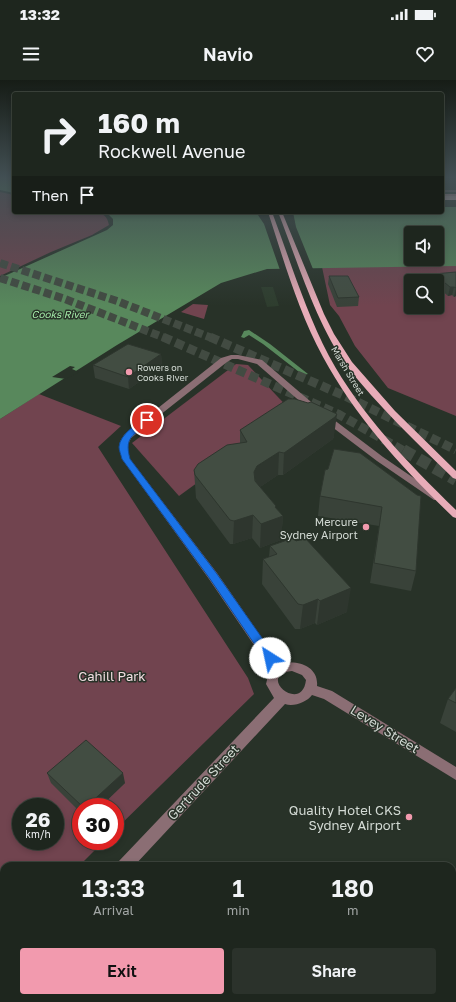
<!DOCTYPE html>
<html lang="en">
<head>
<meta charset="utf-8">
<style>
	:root { --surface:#1e261e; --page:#2b322b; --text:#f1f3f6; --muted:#a1a5a4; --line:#3c433c; --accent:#f29aae }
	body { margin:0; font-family:"Golos Text",sans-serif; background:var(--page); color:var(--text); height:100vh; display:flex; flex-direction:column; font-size:15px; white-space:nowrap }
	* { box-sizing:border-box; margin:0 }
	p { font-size:13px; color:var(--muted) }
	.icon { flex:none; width:22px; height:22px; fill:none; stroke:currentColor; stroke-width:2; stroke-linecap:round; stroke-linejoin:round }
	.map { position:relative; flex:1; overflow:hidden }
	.side { position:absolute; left:0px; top:782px; width:456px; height:140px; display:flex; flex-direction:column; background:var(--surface); border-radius:12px 12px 0 0; box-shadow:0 2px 6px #0003,0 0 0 1px var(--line) }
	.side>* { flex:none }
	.banner { position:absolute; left:12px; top:12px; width:432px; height:122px; border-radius:4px; box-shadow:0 2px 6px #0003,0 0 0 1px var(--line); background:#1e261e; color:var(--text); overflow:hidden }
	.controls { position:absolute; left:404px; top:146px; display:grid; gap:8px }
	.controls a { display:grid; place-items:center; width:40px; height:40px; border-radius:4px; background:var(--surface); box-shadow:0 2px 6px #0003,0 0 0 1px var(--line); font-size:20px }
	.speed { position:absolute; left:12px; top:718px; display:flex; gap:8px; font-size:20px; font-weight:700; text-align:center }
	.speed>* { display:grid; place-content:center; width:52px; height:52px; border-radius:50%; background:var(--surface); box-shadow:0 2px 6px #0003,0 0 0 1px var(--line); line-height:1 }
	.speed small { font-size:10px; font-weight:400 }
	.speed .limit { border:6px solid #d22; background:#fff; color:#111 }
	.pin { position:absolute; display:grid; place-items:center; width:34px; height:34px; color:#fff; margin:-17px; border:2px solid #fff; border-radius:50%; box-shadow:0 1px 4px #0007 }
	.me { position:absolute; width:44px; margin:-22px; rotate:325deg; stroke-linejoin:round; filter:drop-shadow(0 0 3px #0008) }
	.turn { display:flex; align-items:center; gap:14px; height:84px; padding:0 20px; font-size:18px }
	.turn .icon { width:52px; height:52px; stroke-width:2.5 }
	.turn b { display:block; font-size:28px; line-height:34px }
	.then { display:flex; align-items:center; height:38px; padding:0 20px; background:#0003; gap:8px; font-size:15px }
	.eta { display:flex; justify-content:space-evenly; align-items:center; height:68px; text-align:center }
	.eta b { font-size:24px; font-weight:600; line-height:28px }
	.primary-button { display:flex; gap:8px; margin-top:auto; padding:8px 20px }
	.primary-button a { flex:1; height:46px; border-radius:4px; background:var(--accent); color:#111; font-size:16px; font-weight:600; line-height:46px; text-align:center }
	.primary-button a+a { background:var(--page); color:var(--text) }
	.status { display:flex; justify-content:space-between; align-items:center; height:28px; padding:0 20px; background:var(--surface); direction:ltr }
	.status svg { height:11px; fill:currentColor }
	header { display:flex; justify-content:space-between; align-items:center; height:52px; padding:0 20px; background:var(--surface); font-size:18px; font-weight:600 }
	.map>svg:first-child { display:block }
	.built { fill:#2e3d2e }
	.green { fill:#71444f; fill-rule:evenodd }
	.water { fill:#58885c; fill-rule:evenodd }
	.pier { fill:#283228 }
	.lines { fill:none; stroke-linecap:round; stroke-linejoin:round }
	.highway-tunnel-far2 { stroke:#424b42; stroke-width:8; stroke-dasharray:8 3.5; stroke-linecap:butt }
	.highway-tunnel-far1 { stroke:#424b42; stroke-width:9; stroke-dasharray:9 4.5; stroke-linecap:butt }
	.highway-tunnel { stroke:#424b42; stroke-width:12; stroke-dasharray:12 6; stroke-linecap:butt }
	.minor { fill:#8b6e74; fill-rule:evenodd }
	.major { fill:#e8acb8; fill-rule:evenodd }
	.highway { fill:#faced6; fill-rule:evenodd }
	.wall { fill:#394239 }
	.shaded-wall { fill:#2e362e }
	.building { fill:#424d42; stroke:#2e362e }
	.route { fill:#1a73e8; stroke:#114b97 }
	.poi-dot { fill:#f29aae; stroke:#283228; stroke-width:1.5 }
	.labels { text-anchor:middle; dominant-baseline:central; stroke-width:3; stroke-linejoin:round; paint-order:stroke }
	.far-poi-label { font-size:9px; fill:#d3dad4; stroke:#283228; text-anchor:start }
	.far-street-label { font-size:9px; fill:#d3dad4; stroke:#283228 }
	.far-water-label { font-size:10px; font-style:italic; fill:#a3eaa8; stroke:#283228 }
	.poi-label { font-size:11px; fill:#d3dad4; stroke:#283228; text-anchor:end }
	.near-park-label { font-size:13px; fill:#f2dde1; stroke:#283228 }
	.near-street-label { font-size:13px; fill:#d3dad4; stroke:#283228 }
	.near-poi-label { font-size:13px; fill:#d3dad4; stroke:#283228; text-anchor:end }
</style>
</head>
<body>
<div class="status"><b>13:32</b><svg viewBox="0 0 49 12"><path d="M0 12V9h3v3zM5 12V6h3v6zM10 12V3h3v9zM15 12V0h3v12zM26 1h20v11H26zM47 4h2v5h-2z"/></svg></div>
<header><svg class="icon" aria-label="menu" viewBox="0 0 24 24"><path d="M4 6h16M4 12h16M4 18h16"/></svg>Navio<svg class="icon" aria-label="heart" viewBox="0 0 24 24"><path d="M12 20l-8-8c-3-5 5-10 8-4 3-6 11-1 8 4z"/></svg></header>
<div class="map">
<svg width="456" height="922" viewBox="0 0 456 922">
	<rect width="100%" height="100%" fill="#283228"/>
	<g class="built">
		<rect x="442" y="97" width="14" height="21"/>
		<path d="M261,207H273L279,226L267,227Z"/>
	</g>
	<g class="green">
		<path d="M0,112L14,115V132H94C103,134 107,135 109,145L92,155L51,172L0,196Z"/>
		<path d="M395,186H456V336L388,308L355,266L339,236L330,225L322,187ZM411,201H437V227H411Z"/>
		<path d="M193,224L208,225L204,239L181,232Z"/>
		<path d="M236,284L248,285L293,333L179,416L132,363Z"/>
		<path d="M39,314L121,346L98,367L248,598L254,614L115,750V727H81V761H104L79,786H4V859L0,863V339ZM21,727H55V761H21Z"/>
	</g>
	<g class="water">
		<path d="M0,97H14V113L0,110Z"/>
		<path d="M442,127H456V186L267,189L221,203L117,265L0,339V198L107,150L113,145V139L109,135L99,132H442ZM411,153H437V179H411Z"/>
		<path d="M249,250L270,264L308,294L303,295L263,264L249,255L244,258L241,257L244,251Z"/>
	</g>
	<g class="pier">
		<path d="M256,132H293L296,147L313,189L280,190L264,144Z"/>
		<path d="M70,286L75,287L72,289L79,292L66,299L52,297Z"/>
	</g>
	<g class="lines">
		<g class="highway-tunnel-far2">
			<path d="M0,183L117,221L212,258"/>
			<path d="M0,198L65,219L165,258"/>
		</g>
		<g class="highway-tunnel-far1">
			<path d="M163,257L338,334L404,371"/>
			<path d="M210,257L345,316L456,370"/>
		</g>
		<path class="highway-tunnel" d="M403,370L456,400"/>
		<g class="minor">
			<rect x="442" y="110" width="14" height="2"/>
			<path d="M231,275H238L262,280L317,327L383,377L440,416L442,418L440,420H434L377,381L311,331L257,284L238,279H232L227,282L131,358L127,367L130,379L217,493L280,584C297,579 319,586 317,606L332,611L456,687V700L324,619L312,615C307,622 294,627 285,624L134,786H116L119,781L274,618L266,604L268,596L271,590L209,499L122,379L119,367L124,355L221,278ZM292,591L302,595L306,600C302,635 255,595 292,591Z"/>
			<path d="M4,904V918H10L7,922H0V906Z"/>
		</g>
		<g class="major">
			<rect x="442" y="114" width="14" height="2"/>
			<path d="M268,132H272C290,180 305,230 329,276C361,335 408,383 456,430V438L453,437C403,389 356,338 323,277C298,231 284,181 268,132Z"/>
			<path d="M278,132H282L324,234L334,254L352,282L395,331L456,391V399L453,398C416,362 378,326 346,285C316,243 297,180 278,132Z"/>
		</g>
		<rect class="highway" x="442" y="116" width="14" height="4"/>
	</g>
	<g class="wall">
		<path d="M456,192V216L454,217L452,215L448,216L437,206V201H433L434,194Z"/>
		<path d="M329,196L359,217L358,226L337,227L328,204Z"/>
		<path d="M161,274L162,286L129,309L95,298L93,285Z"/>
		<path d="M240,350L334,356L333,359L283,395H278L260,407L276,429L283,436L281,460L260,468L252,458L233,464H230L196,418L194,390L240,363Z"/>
		<path d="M360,373L416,491L411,511L370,503L379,446L318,436L320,416Z"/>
		<path d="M270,466L347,532L317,545L315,543L300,549H295L262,504L263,479L269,477Z"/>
		<path d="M456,608V652L440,643L448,619Z"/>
		<path d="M47,693L125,703L100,727H81V733L51,703Z"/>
		<path d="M24,918H150L147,922H20Z"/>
	</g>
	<g class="shaded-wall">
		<path d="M450,207H454L452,215L448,216Z"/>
		<path d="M456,208V216L454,217Z"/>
		<path d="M161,274L162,286L129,309L128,297Z"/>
		<path d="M337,334L334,356L333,359L283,395L284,373Z"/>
		<path d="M279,372L278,395L257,409L254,392L257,386Z"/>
		<path d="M276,426V439L283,436L281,460L260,468L261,444L275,427Z"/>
		<path d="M253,435L252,458L233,464L234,441Z"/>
		<path d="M351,508L347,532L317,545L320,521Z"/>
		<path d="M318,519L315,543L300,549L303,525Z"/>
		<path d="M123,693L125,703L100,727H86Z"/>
		<path d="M128,918H137L138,922H125Z"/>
		<path d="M140,918H150L147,922H141Z"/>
	</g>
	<g class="building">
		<path d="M456,192V208L454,207H450L434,194Z"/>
		<path d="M329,196H348L359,217L338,218Z"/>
		<path d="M128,264L161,274L128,297L93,285Z"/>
		<path d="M288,319H295L308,323L311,322L337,334L335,337L284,373L279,372L257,386L254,392L255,401L276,426L275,427L283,436L261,444L253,435L234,441L230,440L195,395L194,390L198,384L227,365L247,362L240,350Z"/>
		<path d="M334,369L360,373L417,415L421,416L416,491L374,483L382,427L320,416L325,390L328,389Z"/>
		<path d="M293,458L296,461L305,458L351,508L320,521L318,519L303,525L298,524L263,479L277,474L270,466Z"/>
		<path d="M456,608V623L448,619Z"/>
		<path d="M86,660L123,693L86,727H83L47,693Z"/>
		<path d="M24,918H128L125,922H20Z"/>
	</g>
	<linearGradient id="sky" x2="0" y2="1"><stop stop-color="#161c16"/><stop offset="0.43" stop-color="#424f53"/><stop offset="1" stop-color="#424f53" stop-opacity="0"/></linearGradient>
	<rect width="456" height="226" fill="url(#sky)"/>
	<path class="route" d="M145,338H147L151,340C137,356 123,353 130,379L217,494L274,575L275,578L274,581L270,582L266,581L210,499L122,379C121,375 119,370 119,367C120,354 136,345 145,338Z"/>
	<g class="poi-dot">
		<circle cx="129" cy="292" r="4"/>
		<circle cx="366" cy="447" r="4"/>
		<circle cx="409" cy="737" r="4"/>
	</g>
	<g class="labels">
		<g class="far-poi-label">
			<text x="137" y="287">Rowers on<tspan x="137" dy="10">Cooks River</tspan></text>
		</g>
		<g class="far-street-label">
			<text transform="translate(348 291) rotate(59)">Marsh Street</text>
		</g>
		<g class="far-water-label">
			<text x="60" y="234">Cooks River</text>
		</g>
		<g class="poi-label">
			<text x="358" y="441">Mercure<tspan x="358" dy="13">Sydney Airport</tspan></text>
		</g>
		<g class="near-park-label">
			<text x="112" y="596">Cahill Park</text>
		</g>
		<g class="near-street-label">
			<text transform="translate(385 649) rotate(32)">Levey Street</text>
			<text transform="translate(203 702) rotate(-47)">Gertrude Street</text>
		</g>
		<g class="near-poi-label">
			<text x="401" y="730">Quality Hotel CKS<tspan x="401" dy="15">Sydney Airport</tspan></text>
		</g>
	</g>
</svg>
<div class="controls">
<a><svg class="icon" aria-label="sound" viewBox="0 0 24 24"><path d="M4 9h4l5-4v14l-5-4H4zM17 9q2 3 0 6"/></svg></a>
<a><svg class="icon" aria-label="search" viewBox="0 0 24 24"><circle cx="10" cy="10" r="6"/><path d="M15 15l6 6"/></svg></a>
</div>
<div class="speed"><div>26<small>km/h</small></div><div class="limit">30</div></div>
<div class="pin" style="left:147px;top:340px;background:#d93025"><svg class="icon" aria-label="arrive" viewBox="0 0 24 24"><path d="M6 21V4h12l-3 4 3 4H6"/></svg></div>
<svg class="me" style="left:270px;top:578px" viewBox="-20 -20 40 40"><circle r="19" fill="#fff"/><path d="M0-13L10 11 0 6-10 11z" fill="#1a73e8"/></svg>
<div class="banner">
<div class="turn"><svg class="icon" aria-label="right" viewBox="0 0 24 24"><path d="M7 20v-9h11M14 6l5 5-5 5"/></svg><div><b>160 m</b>Rockwell Avenue</div></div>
<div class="then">Then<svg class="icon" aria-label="arrive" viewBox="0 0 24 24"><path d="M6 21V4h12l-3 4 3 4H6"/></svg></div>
</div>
<section class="side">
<div class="eta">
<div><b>13:33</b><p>Arrival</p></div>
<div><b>1</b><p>min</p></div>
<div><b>180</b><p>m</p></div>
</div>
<div class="primary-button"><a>Exit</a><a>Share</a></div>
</section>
</div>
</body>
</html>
